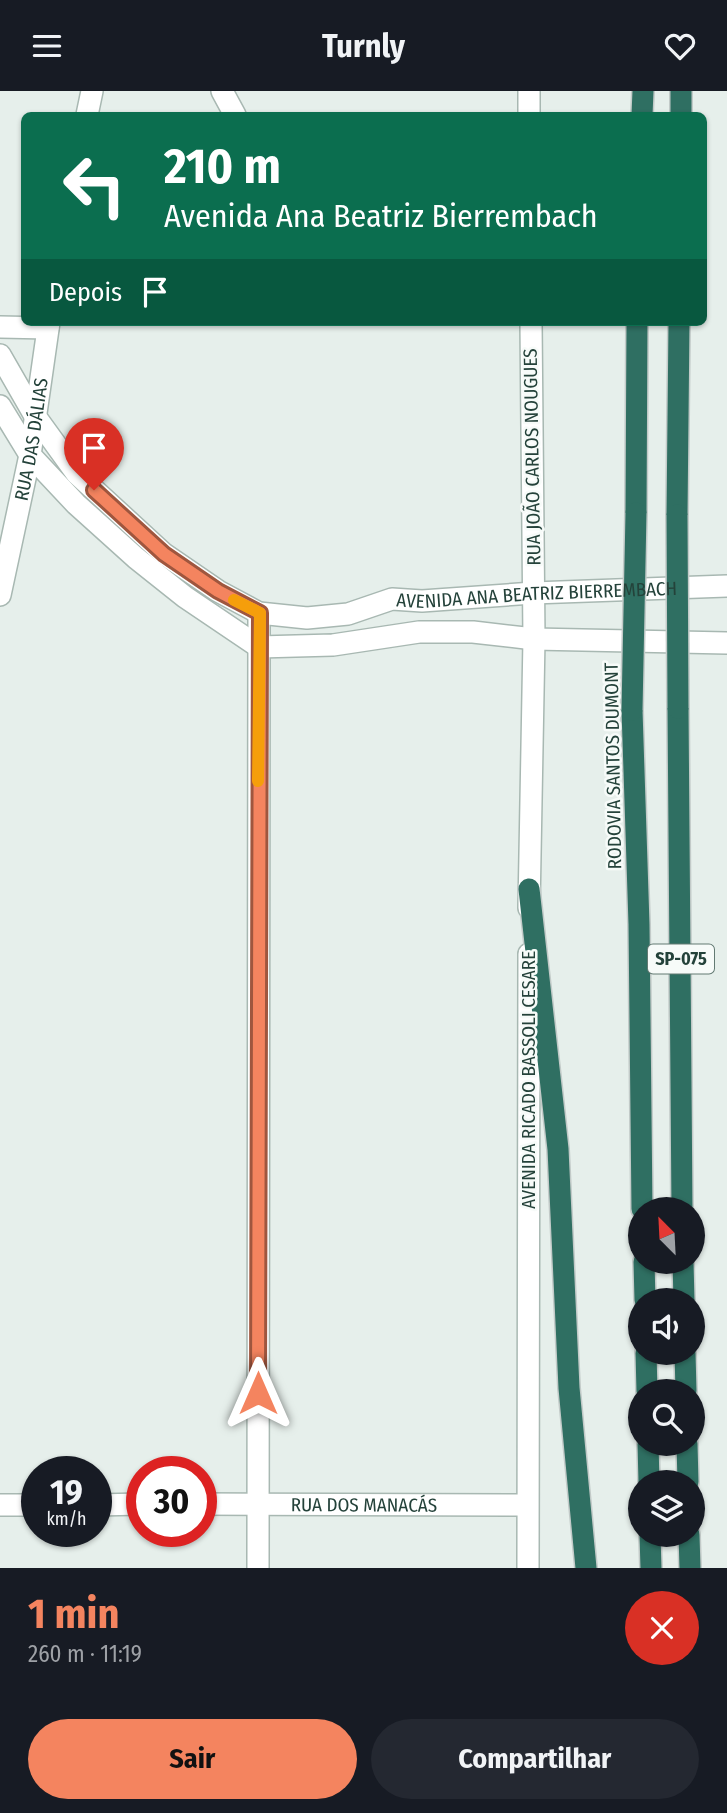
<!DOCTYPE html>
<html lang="pt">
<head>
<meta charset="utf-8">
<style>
	:root { --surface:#171b24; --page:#242831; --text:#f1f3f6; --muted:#9ea1a6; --accent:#f4845f }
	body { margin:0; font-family:"Fira Sans Condensed",sans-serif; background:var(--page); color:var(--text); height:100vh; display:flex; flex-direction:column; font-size:26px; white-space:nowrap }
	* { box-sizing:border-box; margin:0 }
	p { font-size:23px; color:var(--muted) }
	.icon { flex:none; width:38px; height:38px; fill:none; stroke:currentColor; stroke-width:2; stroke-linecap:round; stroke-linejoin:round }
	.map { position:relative; height:1477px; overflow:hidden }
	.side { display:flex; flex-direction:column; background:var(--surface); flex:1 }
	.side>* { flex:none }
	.banner { position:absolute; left:21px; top:21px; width:686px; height:214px; border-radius:10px; box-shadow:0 2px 5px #0004; background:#0b6e4f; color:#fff; overflow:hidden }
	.needle { width:46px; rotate:336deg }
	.fabs { position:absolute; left:628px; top:1106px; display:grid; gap:14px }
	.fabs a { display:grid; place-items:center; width:77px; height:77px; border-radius:50%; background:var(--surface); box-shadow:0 2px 5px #0004; font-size:35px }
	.speed { position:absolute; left:21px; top:1365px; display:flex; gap:14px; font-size:35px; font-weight:700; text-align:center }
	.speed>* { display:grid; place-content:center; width:91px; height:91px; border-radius:50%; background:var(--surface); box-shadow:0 2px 5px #0004; line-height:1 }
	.speed small { font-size:18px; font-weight:400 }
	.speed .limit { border:10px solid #d22; background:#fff; color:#111 }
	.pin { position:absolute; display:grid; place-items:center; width:60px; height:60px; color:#fff; margin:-72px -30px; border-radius:50% 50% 50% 0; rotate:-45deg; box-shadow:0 0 7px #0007 }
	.pin .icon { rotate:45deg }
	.me { position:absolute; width:77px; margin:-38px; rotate:0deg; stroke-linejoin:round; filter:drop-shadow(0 0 5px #0008) }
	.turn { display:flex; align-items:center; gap:24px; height:147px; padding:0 28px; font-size:32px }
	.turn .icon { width:91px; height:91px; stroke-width:2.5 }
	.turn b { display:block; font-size:49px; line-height:60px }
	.then { display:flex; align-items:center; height:66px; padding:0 28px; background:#0003; gap:14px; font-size:26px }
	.round { display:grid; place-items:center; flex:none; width:74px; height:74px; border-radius:37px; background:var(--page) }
	.summary { display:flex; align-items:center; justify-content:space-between; height:119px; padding:0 28px }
	h1 { font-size:42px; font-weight:700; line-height:52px; color:var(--accent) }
	.action { display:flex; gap:14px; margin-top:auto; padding:14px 28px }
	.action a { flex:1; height:80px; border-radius:42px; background:var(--accent); color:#111; font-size:28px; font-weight:700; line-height:80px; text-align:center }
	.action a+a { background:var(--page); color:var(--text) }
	header { display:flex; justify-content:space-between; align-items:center; height:91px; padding:0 28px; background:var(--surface); font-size:32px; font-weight:700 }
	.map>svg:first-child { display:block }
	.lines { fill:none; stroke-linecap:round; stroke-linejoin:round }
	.minor-casing { stroke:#a8b8b2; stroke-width:24 }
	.highway-casing { stroke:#c2cac8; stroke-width:24 }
	.minor { stroke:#fff; stroke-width:21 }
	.highway { stroke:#2f6f62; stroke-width:21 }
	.highway-bridge-casing { stroke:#c2cac8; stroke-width:24; stroke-linecap:butt }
	.highway-bridge { stroke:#2f6f62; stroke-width:21 }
	.route-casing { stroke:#9f563e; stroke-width:18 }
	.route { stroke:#f4845f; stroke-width:12 }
	.slow { stroke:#f59e0b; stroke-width:12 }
	.labels { text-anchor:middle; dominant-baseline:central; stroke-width:5; stroke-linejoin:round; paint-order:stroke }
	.shield { fill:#f7fbf9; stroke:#637a73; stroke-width:2 }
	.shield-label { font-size:18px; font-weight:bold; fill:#24423a }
	.street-label { font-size:19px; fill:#24423a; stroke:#f7fbf9 }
</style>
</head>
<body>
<header><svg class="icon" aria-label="menu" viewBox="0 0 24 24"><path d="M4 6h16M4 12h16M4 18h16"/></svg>Turnly<svg class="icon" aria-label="heart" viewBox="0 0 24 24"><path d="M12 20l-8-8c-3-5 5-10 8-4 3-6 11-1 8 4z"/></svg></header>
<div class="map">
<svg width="727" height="1477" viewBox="0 0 727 1477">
	<rect width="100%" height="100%" fill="#e6efeb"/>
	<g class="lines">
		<defs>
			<g id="minor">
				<path d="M222,0L235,24"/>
				<path d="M529,0V24"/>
				<path d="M87,24L92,0"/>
				<path d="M0,236L48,237"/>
				<path id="s1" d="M0,264L35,325L77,383L164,463L218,500L259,522L307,527L348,523L392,508L422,510L533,502L727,495"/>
				<path d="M0,315L30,364L76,413L136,467L185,506L259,556L333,554L419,541H473L534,548L727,552"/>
				<path id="s2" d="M0,504L30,364L49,231"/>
				<path d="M529,817L534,548L531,231"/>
				<path id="s3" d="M201,1413L526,1414"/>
				<path d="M0,1414H37"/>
				<path d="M96,1414L142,1413"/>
				<path d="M258,1477L259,522"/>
				<path d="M528,1477L529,863"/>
			</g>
			<g id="highway">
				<path d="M642,24L643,0"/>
				<path d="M681,24V0"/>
				<path d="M636,422L637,231"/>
				<path d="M677,424L679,231"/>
				<path d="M678,617L682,1118"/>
				<path d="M632,619L639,833L642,1118"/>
				<path d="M529,798L558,1058L569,1297L586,1477"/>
				<path d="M644,1171L645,1209"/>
				<path d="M683,1171L684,1209"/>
				<path d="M646,1262L647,1300"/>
				<path d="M685,1262L686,1300"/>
				<path d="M648,1353L649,1391"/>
				<path d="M687,1353L688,1391"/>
				<path d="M650,1444L651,1477"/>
				<path d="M689,1444L690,1477"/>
			</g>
		</defs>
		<use href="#minor" class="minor-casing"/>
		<use href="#highway" class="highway-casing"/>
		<use href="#minor" class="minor"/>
		<use href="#highway" class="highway"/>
		<defs>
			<g id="highway-bridge">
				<path d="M677,424L678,617"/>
				<path d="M632,619L636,422"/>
			</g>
		</defs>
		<use href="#highway-bridge" class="highway-bridge-casing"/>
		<use href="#highway-bridge" class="highway-bridge"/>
	</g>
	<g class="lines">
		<defs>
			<path id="route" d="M94,399L164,463L218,500L260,522L258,1302"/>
		</defs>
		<use href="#route" class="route-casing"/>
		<use href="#route" class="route"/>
		<path class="slow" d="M234,509L260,522L258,690"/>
	</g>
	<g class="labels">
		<rect class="shield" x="648" y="853.5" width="66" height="29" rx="5"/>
		<g class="shield-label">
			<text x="681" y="868">SP-075</text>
		</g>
		<g class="street-label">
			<text stroke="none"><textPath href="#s2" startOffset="159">RUA DAS DÁLIAS</textPath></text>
			<text transform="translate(532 366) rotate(-91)">RUA JOÃO CARLOS NOUGUES</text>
			<text stroke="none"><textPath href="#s1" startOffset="653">AVENIDA ANA BEATRIZ BIERREMBACH</textPath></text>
			<text transform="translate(613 675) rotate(-91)">RODOVIA SANTOS DUMONT</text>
			<text transform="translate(528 989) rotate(-90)">AVENIDA RICADO BASSOLI CESARE</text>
			<text stroke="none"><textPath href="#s3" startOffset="163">RUA DOS MANACÁS</textPath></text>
		</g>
	</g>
</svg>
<div class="fabs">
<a><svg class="needle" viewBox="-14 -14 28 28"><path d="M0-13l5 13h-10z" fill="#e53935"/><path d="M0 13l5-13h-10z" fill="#9ea1a6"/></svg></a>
<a><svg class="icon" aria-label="sound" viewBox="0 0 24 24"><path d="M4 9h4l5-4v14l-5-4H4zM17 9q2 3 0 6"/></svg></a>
<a><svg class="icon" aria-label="search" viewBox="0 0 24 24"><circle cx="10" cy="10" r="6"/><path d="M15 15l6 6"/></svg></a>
<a><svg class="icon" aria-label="layers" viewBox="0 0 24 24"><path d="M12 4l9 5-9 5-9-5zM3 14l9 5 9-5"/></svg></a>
</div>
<div class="speed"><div>19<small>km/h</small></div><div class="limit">30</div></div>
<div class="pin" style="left:94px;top:399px;background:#d93025"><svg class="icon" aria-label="arrive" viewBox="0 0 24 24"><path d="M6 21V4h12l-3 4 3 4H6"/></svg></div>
<svg class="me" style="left:258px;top:1302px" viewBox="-20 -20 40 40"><path d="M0-17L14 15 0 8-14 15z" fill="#f4845f" stroke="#fff" stroke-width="4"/></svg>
<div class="banner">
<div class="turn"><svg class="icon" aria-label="left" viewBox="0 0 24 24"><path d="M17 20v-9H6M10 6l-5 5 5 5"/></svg><div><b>210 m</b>Avenida Ana Beatriz Bierrembach</div></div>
<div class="then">Depois<svg class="icon" aria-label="arrive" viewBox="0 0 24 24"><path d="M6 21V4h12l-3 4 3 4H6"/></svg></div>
</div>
</div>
<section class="side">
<div class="summary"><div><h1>1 min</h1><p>260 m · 11:19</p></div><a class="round" style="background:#d93025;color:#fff"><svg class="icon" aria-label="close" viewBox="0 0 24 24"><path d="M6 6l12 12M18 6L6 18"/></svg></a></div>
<div class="action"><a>Sair</a><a>Compartilhar</a></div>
</section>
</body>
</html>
